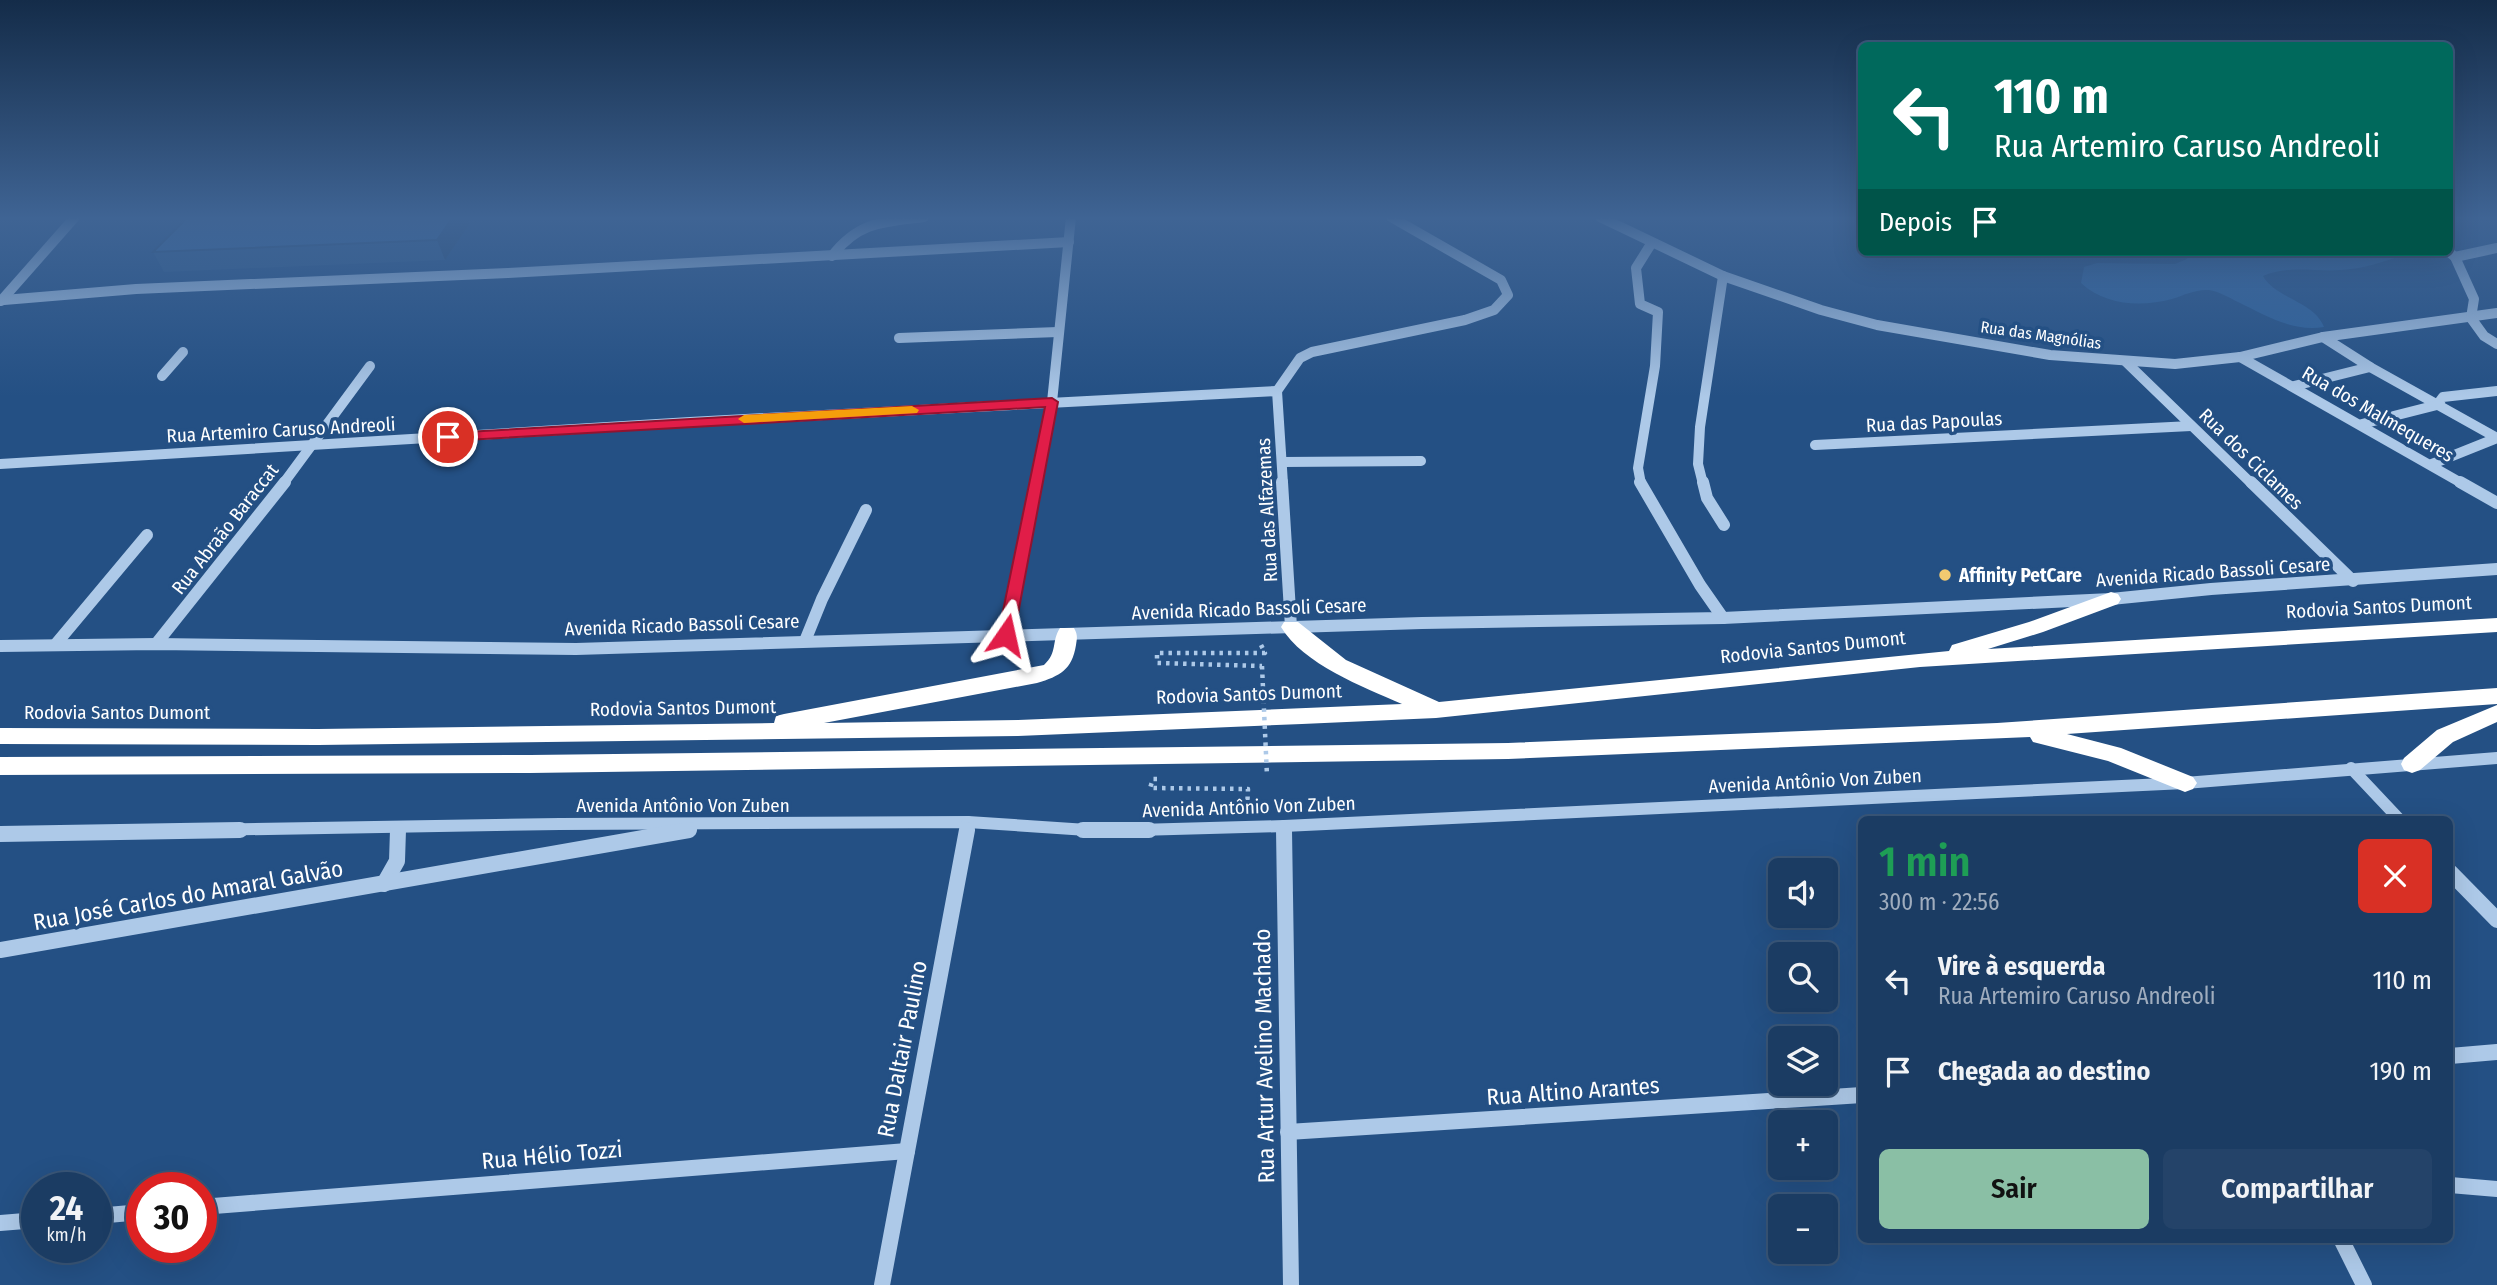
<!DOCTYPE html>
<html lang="pt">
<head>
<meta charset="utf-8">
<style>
	:root { --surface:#1b3c63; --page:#244369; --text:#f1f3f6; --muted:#a0adbe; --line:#395678; --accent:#8abfa5 }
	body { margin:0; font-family:"Fira Sans Condensed",sans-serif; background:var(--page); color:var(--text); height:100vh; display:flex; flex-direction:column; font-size:26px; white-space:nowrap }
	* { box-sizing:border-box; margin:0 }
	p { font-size:23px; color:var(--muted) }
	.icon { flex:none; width:38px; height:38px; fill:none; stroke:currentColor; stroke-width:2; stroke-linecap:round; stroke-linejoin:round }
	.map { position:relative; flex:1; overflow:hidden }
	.side { position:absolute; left:1858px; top:816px; width:595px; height:427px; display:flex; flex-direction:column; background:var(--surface); border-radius:10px; box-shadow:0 7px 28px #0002,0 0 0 2px var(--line) }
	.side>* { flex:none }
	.top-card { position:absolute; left:1858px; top:42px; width:595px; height:214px; border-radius:10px; box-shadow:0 7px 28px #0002,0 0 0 2px var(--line); background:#00695c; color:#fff; overflow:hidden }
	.buttons { position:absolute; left:1768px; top:858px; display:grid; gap:14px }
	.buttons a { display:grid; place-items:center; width:70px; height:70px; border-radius:10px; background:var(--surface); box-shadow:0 7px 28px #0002,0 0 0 2px var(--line); font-size:35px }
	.speed { position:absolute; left:21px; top:1172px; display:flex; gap:14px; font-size:35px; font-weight:700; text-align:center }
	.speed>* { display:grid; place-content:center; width:91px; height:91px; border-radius:50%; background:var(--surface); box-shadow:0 7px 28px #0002,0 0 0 2px var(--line); line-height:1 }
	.speed small { font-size:18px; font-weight:400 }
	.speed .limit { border:10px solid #d22; background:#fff; color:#111 }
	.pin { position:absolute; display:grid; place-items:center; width:60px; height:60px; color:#fff; margin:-30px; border:4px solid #fff; border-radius:50%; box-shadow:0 2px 7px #0007 }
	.me { position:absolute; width:77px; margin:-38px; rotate:11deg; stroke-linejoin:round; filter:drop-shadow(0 0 5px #0008) }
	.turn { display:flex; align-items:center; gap:24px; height:147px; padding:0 21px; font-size:32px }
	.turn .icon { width:91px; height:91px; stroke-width:2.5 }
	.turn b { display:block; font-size:49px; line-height:60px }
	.then { display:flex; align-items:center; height:66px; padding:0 21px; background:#0003; gap:14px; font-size:26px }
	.round { display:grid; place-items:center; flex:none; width:74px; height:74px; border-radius:10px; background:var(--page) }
	.headline { display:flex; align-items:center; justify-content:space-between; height:119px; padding:0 21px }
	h1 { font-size:42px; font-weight:600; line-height:52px; color:#1e9e55 }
	.button { display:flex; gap:14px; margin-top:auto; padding:14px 21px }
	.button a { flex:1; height:80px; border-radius:10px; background:var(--accent); color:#111; font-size:28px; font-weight:600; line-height:80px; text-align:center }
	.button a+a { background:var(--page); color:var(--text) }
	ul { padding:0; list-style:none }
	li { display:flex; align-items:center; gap:21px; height:91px; padding:0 21px }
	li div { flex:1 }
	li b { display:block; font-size:26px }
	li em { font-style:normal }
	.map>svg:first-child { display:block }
	.green { fill:#2e629c }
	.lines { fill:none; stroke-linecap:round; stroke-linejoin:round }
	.path { stroke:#adc9e8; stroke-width:4.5; stroke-dasharray:3.5 5; stroke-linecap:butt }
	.minor-far2 { stroke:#adc9e8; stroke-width:10 }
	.minor-far1 { stroke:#adc9e8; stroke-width:12 }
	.minor { stroke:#adc9e8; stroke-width:16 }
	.highway { fill:#fff; fill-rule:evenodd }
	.path-bridge { stroke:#adc9e8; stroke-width:4.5; stroke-dasharray:3.5 5; stroke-linecap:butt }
	.wall { fill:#2d598a }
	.shaded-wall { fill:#244871 }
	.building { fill:#3467a1; stroke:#244871; stroke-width:2 }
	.route { fill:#e11d48; stroke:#92132f; stroke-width:2 }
	.slow { fill:#f59e0b }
	.poi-dot { fill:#f3ca70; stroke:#245084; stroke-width:2.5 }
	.labels { text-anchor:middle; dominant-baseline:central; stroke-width:7; stroke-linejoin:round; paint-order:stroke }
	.far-street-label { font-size:16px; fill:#fff; stroke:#245084 }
	.street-label { font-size:19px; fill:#fff; stroke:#245084 }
	.poi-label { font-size:19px; font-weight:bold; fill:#fff; stroke:#245084; text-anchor:start }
	.near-street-label { font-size:23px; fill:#fff; stroke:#245084 }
</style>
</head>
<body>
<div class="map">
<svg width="2497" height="1285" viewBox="0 0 2497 1285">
	<rect width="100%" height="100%" fill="#245084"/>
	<path class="green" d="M2192,252H2411C2390,260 2364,269 2341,270C2314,272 2288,265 2263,276C2276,299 2314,301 2324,327C2292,332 2267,316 2238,302C2230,298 2218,291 2209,290C2196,289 2184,295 2172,299C2142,307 2106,306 2081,283L2084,267L2097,263L2175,264L2187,259Z"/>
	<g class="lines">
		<g class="path">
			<path d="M1261,645L1265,653H1157V663L1262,666"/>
			<path d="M1157,779H1153L1150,788L1248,789L1247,809"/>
		</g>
		<g class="minor-far2">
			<path d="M1600,217L1723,276L1821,310L1877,325L2050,355L2175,364L2240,357L2323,337L2497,313"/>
			<path d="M2449,252L2455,257L2474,299L2471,318"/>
			<path d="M832,256C859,221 884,222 924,217"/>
			<path d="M2455,257L2497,248"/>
			<path d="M4,300L136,289L508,273L1069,242"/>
			<path d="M1,301L75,217"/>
			<path d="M2471,318L2484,336L2497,344"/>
			<path d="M2323,337L2370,367L2497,438"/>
			<path d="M899,338L1058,332"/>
			<path d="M2240,357L2463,484"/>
			<path d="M2126,362L2252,484"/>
			<path d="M162,376L183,352"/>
			<path d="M2294,386L2370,367"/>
			<path d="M1277,391L1300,358L1312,352L1465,320L1494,310L1508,295L1501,280L1391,217"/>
			<path d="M1277,391L1283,484"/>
			<path d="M2362,424L2437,405L2443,397L2497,391"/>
			<path d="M1815,445L2191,426"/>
			<path d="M1283,462L1421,461"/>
			<path d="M0,464L690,422L1277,391"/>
			<path d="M2432,464L2497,438"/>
			<path d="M283,484L370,366"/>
			<path d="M1036,484L1052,402L1071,217"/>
			<path d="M1641,484L1638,468L1655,366L1658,312L1640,304L1636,268L1651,244"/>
			<path d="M1703,484L1698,464L1700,427L1723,276"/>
		</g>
		<g class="minor-far1">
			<path d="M1282,482L1291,627"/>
			<path d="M1640,482L1700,585L1723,618"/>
			<path d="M1703,482L1707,498L1724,525"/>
			<path d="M2251,482L2353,581"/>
			<path d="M2460,482L2497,503"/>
			<path d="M1006,634L1036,482"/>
			<path d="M805,641L822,599L866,510"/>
			<path d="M156,644L285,482"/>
			<path d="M55,645L147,535"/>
			<path d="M0,646L156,644L576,649L1422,623L1723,618L2111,599L2211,589L2497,569"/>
			<path d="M2351,768L2399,819"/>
			<path d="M1284,826V831"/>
			<path d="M142,831L560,824L968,822L1102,831L1284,826L2185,783L2497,758"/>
			<path d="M398,831V828"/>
			<path d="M681,831L689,830"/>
			<path d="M966,831L968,822"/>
		</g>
		<g class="minor">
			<path d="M1083,830H1149"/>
			<path d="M1284,830L1291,1285"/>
			<path d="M0,834L240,830"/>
			<path d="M2450,872L2497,920"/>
			<path d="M384,884L397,861L398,830"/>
			<path d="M0,950L689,830"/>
			<path d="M2450,1056L2497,1052"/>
			<path d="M1288,1132L1862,1095"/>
			<path d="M2450,1185L2497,1189"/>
			<path d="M201,1207L907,1151"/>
			<path d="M96,1216L142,1212"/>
			<path d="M0,1223L37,1220"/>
			<path d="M2341,1239L2364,1285"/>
			<path d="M882,1285L967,830"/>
		</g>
		<g class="highway">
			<path d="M2111,592L2118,594L2121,599L2118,604L2043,632L1988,649L2497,618V632L1920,667L1436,718L1302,724L1018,736L318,745L0,744V728L318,729L774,723L776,716L784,714L1044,665C1058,652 1051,642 1060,628H1074C1078,635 1077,638 1076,645C1072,670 1060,676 1037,683L824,723L1018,720L1402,704C1363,687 1303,664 1281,627L1284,622H1298L1346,660L1439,702L1949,651L1952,645L2029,622Z"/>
			<path d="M2497,688V704L2067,734L2121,748L2193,777L2197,783L2193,789L2185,792L2108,761L2033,742L2030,737L1508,759L530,773L0,775V757L530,755L1508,743L1997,723Z"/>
			<path d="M2497,705V722L2453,742L2420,770L2412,773L2404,770L2401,764L2404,758L2437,730Z"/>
		</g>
		<path class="path-bridge" d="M1262,666L1267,776"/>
	</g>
	<path class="wall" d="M188,217H468L470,223L445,260L164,272L153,252Z"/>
	<path class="shaded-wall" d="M453,217H468L470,223L445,260L437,240Z"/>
	<path class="building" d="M188,217H453L437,240L153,252Z"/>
	<linearGradient id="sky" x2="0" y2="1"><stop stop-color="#142c49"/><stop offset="0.55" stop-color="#3f6494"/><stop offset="1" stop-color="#3f6494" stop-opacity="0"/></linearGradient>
	<rect width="2497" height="397" fill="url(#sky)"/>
	<path class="route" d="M1052,398L1058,402L1014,635L1006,640L998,635L1045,407L448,441L441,437L448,433Z"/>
	<path class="slow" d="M912,406L919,410L917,413L744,423L738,419L744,415Z"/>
	<circle class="poi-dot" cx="1945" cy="575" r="7"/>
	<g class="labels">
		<g class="far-street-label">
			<text transform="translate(2041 335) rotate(8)">Rua das Magnólias</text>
		</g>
		<g class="street-label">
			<text transform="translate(2378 414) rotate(30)">Rua dos Malmequeres</text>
			<text transform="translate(1934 422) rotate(-3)">Rua das Papoulas</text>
			<text transform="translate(281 430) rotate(-3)">Rua Artemiro Caruso Andreoli</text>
			<text transform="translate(2251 459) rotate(44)">Rua dos Ciclames</text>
			<text transform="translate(1267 510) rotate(-93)">Rua das Alfazemas</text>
			<text transform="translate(225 529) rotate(-52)">Rua Abraão Baraccat</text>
			<text transform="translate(2213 572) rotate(-4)">Avenida Ricado Bassoli Cesare</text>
			<text transform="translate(2379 607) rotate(-3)">Rodovia Santos Dumont</text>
			<text transform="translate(1249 609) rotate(-2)">Avenida Ricado Bassoli Cesare</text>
			<text transform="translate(682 625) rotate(-2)">Avenida Ricado Bassoli Cesare</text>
			<text transform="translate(1813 647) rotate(-6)">Rodovia Santos Dumont</text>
			<text transform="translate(1249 694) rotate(-2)">Rodovia Santos Dumont</text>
			<text transform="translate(683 708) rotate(-1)">Rodovia Santos Dumont</text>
			<text x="117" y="712">Rodovia Santos Dumont</text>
			<text transform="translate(1815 781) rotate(-3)">Avenida Antônio Von Zuben</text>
			<text x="683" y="805">Avenida Antônio Von Zuben</text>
			<text transform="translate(1249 807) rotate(-2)">Avenida Antônio Von Zuben</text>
		</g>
		<g class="poi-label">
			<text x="1959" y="575">Affinity PetCare</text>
		</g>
		<g class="near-street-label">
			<text transform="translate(188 895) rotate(-10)">Rua José Carlos do Amaral Galvão</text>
			<text transform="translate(902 1049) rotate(-79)">Rua Daltair Paulino</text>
			<text transform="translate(1264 1056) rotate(-91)">Rua Artur Avelino Machado</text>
			<text transform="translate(1573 1091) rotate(-4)">Rua Altino Arantes</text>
			<text transform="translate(552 1155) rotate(-5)">Rua Hélio Tozzi</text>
		</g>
	</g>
</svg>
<div class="buttons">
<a><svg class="icon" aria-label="sound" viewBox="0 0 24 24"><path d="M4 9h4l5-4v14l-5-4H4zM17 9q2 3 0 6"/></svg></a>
<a><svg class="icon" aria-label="search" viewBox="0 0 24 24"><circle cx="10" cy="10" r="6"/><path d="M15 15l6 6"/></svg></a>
<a><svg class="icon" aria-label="layers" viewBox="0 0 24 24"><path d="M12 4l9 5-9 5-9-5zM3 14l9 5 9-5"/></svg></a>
<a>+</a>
<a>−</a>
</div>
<div class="speed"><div>24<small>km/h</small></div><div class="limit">30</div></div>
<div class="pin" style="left:448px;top:437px;background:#d93025"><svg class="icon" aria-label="arrive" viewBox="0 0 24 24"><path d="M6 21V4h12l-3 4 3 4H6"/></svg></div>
<svg class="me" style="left:1006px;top:635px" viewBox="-20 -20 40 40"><path d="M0-17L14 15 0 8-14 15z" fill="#e11d48" stroke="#fff" stroke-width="4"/></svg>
<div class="top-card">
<div class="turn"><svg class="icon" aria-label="left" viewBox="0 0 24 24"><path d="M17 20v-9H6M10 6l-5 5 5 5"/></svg><div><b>110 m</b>Rua Artemiro Caruso Andreoli</div></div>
<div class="then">Depois<svg class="icon" aria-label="arrive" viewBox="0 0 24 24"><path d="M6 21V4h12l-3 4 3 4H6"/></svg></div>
</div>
<section class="side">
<div class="headline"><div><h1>1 min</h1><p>300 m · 22:56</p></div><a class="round" style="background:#d93025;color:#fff"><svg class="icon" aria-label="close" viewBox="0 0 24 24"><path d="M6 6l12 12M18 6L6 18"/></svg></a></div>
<ul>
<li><svg class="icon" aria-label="left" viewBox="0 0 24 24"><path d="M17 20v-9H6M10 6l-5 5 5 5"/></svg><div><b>Vire à esquerda</b><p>Rua Artemiro Caruso Andreoli</p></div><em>110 m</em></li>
<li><svg class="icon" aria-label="arrive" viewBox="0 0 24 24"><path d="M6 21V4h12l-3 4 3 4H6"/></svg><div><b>Chegada ao destino</b></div><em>190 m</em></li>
</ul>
<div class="button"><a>Sair</a><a>Compartilhar</a></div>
</section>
</div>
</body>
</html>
